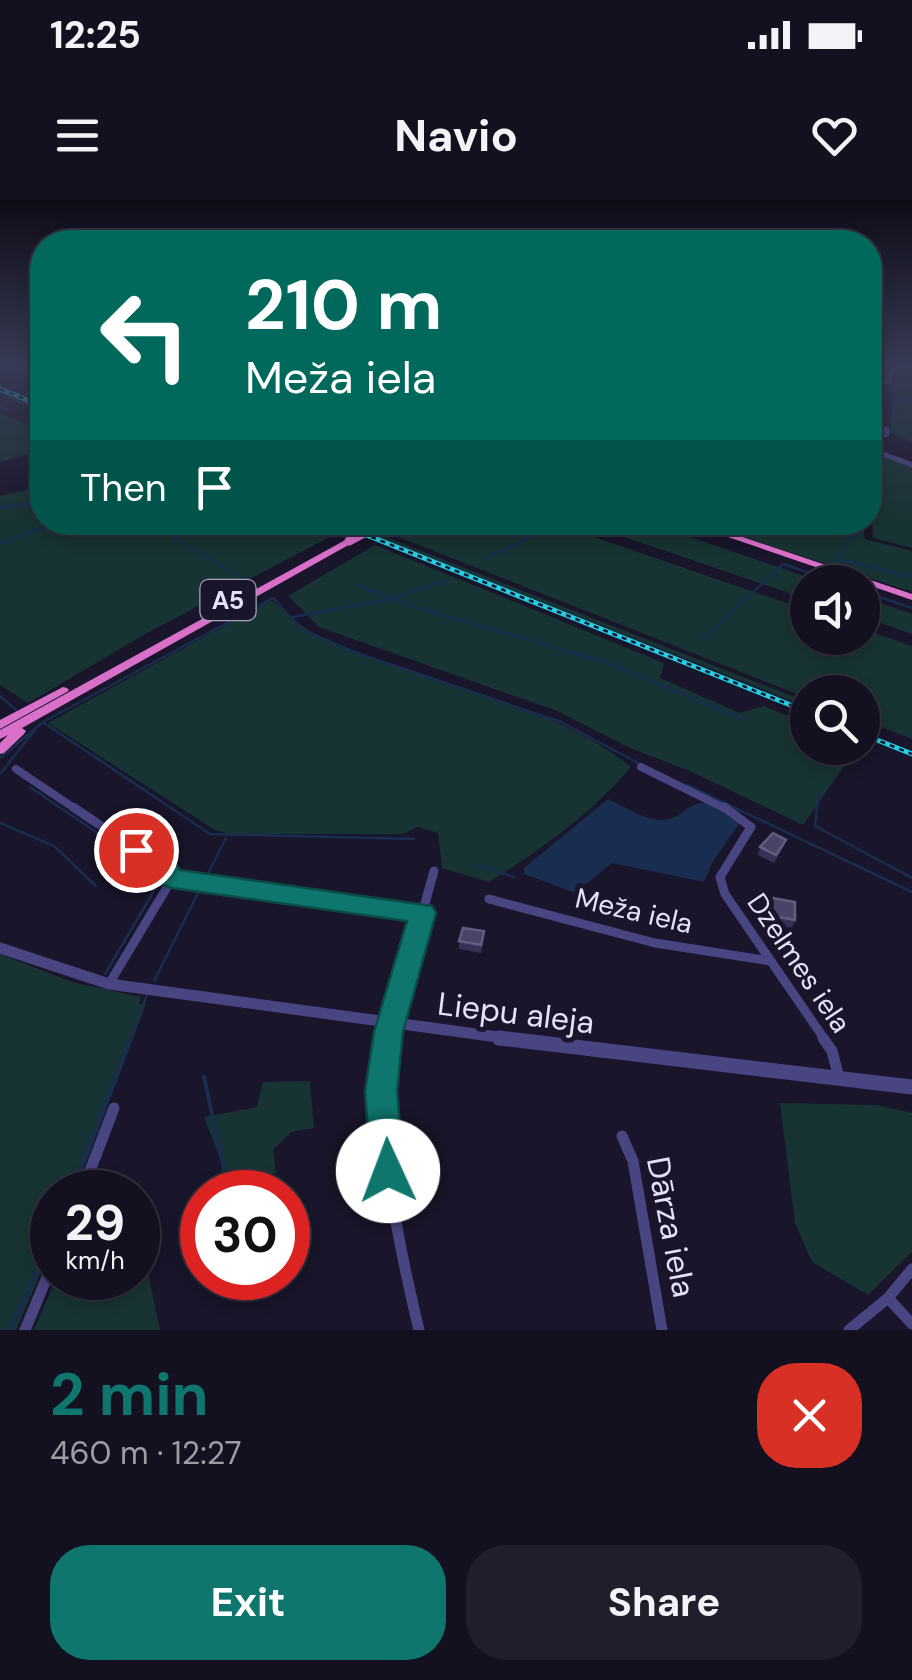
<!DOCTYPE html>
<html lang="en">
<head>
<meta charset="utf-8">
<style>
	:root { --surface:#131020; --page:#201e2d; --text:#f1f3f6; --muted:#9d9da5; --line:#32303e; --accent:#0f766e }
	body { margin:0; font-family:"DM Sans",sans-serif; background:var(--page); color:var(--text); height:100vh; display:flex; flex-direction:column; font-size:38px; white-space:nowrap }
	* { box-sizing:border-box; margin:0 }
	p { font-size:32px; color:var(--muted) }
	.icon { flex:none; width:55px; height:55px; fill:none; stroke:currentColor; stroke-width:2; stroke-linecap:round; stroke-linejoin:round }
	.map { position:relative; height:1130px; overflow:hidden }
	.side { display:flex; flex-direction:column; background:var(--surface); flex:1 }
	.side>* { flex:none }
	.banner { position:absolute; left:30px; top:30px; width:852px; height:305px; border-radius:40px; box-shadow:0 5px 15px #0003,0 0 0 2px var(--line); background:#00695c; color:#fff; overflow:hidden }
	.buttons { position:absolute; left:790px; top:365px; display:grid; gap:20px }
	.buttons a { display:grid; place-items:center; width:90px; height:90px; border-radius:50%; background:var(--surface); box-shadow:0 5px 15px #0003,0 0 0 2px var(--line); font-size:50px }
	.speed { position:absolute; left:30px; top:970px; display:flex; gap:20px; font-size:50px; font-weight:700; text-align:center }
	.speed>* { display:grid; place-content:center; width:130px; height:130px; border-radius:50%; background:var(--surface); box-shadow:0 5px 15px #0003,0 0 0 2px var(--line); line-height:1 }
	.speed small { font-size:25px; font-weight:400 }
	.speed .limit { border:15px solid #d22; background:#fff; color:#111 }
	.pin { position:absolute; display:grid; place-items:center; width:85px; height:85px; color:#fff; margin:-42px; border:5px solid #fff; border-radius:50%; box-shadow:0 2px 10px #0007 }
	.me { position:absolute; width:110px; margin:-55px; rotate:358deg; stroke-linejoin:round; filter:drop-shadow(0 0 8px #0008) }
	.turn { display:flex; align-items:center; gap:35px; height:210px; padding:0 50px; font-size:45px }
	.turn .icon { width:130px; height:130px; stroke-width:2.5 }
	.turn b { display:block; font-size:70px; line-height:85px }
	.then { display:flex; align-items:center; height:95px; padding:0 50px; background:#0003; gap:20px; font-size:38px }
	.round { display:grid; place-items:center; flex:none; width:105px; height:105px; border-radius:40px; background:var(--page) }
	.summary { display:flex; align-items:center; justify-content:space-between; height:170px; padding:0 50px }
	h1 { font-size:60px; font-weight:700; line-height:75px; color:var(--accent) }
	.action { display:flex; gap:20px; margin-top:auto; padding:20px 50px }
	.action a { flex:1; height:115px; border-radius:40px; background:var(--accent); color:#fff; font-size:40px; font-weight:700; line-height:115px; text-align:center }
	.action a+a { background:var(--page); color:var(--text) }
	.status { display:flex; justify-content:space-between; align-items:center; height:70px; padding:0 50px; background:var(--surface); direction:ltr }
	.status svg { height:28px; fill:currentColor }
	header { display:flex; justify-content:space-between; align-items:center; height:130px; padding:0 50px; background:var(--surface); font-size:45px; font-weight:700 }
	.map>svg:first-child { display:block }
	.green { fill:#183333 }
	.water { fill:#182d4f }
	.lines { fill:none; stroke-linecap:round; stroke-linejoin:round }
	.stream-far1 { stroke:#182d4f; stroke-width:2.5 }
	.stream { stroke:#182d4f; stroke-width:4 }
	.minor-far3 { stroke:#494583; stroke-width:5 }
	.minor-far2 { stroke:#494583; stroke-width:8 }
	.minor-far1 { stroke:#494583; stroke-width:9 }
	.minor { stroke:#494583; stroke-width:11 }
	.tertiary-far1 { stroke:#494583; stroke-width:11 }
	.tertiary { stroke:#494583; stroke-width:15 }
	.trunk { fill:#d870ca; fill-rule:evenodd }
	.rail-casing { stroke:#24cee4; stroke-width:5 }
	.rail { stroke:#19152a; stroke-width:2.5; stroke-dasharray:5; stroke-linecap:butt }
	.trunk-bridge { stroke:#d870ca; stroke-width:9 }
	.wall { fill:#383055 }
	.building { fill:#4a4367; stroke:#625c7e; stroke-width:2.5 }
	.route { fill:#0f766e; stroke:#0a4d48; stroke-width:2.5 }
	.labels { text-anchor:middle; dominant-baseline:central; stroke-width:10; stroke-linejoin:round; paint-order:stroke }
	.shield { fill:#19152a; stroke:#a7a4bc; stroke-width:2.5 }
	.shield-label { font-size:25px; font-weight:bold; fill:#e4e1fb }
	.street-label { font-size:28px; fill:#e4e1fb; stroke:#19152a }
	.near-street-label { font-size:32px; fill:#e4e1fb; stroke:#19152a }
</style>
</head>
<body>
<div class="status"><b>12:25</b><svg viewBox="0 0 49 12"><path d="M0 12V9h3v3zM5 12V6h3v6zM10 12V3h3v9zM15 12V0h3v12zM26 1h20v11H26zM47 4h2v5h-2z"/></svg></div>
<header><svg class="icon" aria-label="menu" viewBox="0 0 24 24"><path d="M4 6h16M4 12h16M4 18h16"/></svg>Navio<svg class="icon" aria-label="heart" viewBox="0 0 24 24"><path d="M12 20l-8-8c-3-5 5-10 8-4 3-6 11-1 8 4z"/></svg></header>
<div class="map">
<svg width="912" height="1130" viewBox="0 0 912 1130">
	<rect width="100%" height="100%" fill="#19152a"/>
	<g class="green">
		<path d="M897,165H912V242L891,233Z"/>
		<path d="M0,213L42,231V250L0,262Z"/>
		<path d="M870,251L912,267V348L873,338Z"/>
		<path d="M42,286V322H325L343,330L149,432L28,503L0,485V296Z"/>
		<path d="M403,322L553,323L807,410L808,438H862L863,429L912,446V539L863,520L862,492H808L807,498L393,335L391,328Z"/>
		<path d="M583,323H648L822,382H808L807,399Z"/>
		<path d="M701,323H862L865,339L912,351V392Z"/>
		<path d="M373,332L807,502V507L370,334Z"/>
		<path d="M375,345L664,463L660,478L740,513L764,506L807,524L808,548H857L803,625L692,572L628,547L557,511L319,427L288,396Z"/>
		<path d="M863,397L912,414V434L863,417Z"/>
		<path d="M271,400C285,411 299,425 314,433C408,479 551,501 631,567C591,614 542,649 489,682L442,668L438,633L418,627L402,634H229L215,630L48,523Z"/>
		<path d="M0,754L72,782L141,797L139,804H146L75,992H52V1047L16,1130H0Z"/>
		<path d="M310,881L314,928L291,932L273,950L276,973L230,984L204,917L257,907L263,882Z"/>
		<path d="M780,903L877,905L912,913V1052L868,1095L812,1062L795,1023Z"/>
		<path d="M138,1026L160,1130H34L56,1078H138Z"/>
	</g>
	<path class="water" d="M608,599C624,606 645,620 661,620C689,620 688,591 721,609C729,614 734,615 739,624L712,663L704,682L612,663L575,693L524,674V668Z"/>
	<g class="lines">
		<g class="stream-far1">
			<path d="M0,194L42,210"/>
			<path d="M896,200L912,199"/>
			<path d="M0,207L9,211"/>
			<path d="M891,233L897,170"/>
			<path d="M0,308L42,301"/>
			<path d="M148,322L247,381"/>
			<path d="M0,343L58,322"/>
			<path d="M486,358L563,322"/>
			<path d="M838,359L912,377"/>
			<path d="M834,366L850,338L860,332L862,322"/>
			<path d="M358,385L411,406L608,463L745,520"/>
			<path d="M862,391L912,408"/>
			<path d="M293,417L391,399L446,380"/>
			<path d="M702,440L783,364L837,382"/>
			<path d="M0,496L16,510"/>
			<path d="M44,523L210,634L414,639"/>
			<path d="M0,558L43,522L273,398L303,430L351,451L561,522L638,563"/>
			<path d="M0,574L35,530"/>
			<path d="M687,585L912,692"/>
			<path d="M30,587L162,677L105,774"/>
			<path d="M818,594L815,626L912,678"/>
			<path d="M0,623L54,646L96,686"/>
			<path d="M478,665L514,677"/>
			<path d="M205,680L226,638"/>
			<path d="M199,691L408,719L411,722L392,789"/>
			<path d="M154,781L201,687"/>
			<path d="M130,840L147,795"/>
		</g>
		<g class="stream">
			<path d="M204,877L229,992"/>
			<path d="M72,992L131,838"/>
			<path d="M10,1130L52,1038"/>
		</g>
		<g class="minor-far3">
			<path d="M870,179L889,182L893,169"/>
			<path d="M870,221L887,230V234L870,240"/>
			<path d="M870,249L912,265"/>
		</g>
		<g class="minor-far2">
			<path d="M641,567L728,610"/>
			<path d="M16,569L77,610"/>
		</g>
		<g class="minor-far1">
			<path d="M73,607L167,670L172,679"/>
			<path d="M724,607L751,627L720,677L725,694L825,840"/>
			<path d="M489,699L655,743L770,761"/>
			<path d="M109,784L172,679L422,713"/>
			<path d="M387,840L434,671"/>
		</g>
		<g class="minor">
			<path d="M387,838C376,936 396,1034 419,1130"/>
			<path d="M823,838L832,851L839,878"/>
			<path d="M622,936L633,961L662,1130"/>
			<path d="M82,992L114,908"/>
			<path d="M888,1098L912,1124"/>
			<path d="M25,1130L52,1065"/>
			<path d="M849,1130L888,1098L912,1069"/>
		</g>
		<path class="tertiary-far1" d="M0,748L109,784L520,840"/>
		<path class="tertiary" d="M499,838L912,887"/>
		<g class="trunk">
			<path d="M374,322L369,326L365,323V322Z"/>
			<path d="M684,322H698L912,394V400Z"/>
			<path d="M349,338L354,341L352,343L22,528L26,531L24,534L4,553L0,554V543L8,535L0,539V530Z"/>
			<path d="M63,487L67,488L69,490L67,492L0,529V520Z"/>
		</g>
		<defs>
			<g id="rail">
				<path d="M0,189L42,206"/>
				<path d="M334,322L808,512"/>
				<path d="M862,534L912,554"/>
			</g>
		</defs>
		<use href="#rail" class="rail-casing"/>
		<use href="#rail" class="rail"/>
		<path class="trunk-bridge" d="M349,341L377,326"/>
	</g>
	<g class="wall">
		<path d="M786,640L783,648L774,663L758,655L760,647Z"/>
		<path d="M767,697L795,720L792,728L765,723V706Z"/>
		<path d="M484,739L481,753L459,749V741Z"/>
	</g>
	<g class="building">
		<path d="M773,633L786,640L776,655L760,647Z"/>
		<path d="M767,697L795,702V720L767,715Z"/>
		<path d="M463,728L484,731L481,745L459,741Z"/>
	</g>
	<linearGradient id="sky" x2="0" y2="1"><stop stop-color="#0e0c17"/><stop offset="0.51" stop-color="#383b55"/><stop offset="1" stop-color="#383b55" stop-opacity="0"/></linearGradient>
	<rect width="912" height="323" fill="url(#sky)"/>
	<path class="route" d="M136,641L176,664L180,670L432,706L436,713L403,832L397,891L404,971L399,982L388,987L376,982L371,971L365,891L374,832L407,721L172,688L163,685C153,670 133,665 124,650L128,644Z"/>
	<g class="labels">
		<rect class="shield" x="200.5" y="380" width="55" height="40" rx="8"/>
		<g class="shield-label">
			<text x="228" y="400">A5</text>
		</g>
		<g class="street-label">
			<text transform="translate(634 711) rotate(13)">Meža iela</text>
			<text transform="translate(799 763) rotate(56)">Dzelmes iela</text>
		</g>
		<g class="near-street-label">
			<text transform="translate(516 813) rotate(7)">Liepu aleja</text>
			<text transform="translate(671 1027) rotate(79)">Dārza iela</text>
		</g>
	</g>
</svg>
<div class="buttons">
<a><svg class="icon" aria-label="sound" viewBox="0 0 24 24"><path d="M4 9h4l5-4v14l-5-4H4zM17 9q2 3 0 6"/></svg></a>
<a><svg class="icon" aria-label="search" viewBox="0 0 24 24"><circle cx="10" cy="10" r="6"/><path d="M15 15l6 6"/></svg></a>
</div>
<div class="speed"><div>29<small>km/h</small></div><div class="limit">30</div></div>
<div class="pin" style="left:136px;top:650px;background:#d93025"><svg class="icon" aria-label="arrive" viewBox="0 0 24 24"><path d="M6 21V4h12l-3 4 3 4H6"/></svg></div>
<svg class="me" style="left:388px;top:971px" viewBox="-20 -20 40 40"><circle r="19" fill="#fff"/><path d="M0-13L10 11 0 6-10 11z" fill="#0f766e"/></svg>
<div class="banner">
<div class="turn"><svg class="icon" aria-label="left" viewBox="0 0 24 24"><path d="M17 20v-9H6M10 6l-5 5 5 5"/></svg><div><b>210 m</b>Meža iela</div></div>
<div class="then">Then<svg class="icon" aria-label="arrive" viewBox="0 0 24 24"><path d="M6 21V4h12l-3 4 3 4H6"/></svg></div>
</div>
</div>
<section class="side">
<div class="summary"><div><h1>2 min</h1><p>460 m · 12:27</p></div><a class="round" style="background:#d93025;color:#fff"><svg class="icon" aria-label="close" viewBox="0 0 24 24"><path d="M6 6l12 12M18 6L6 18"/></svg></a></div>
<div class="action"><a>Exit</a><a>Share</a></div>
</section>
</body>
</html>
